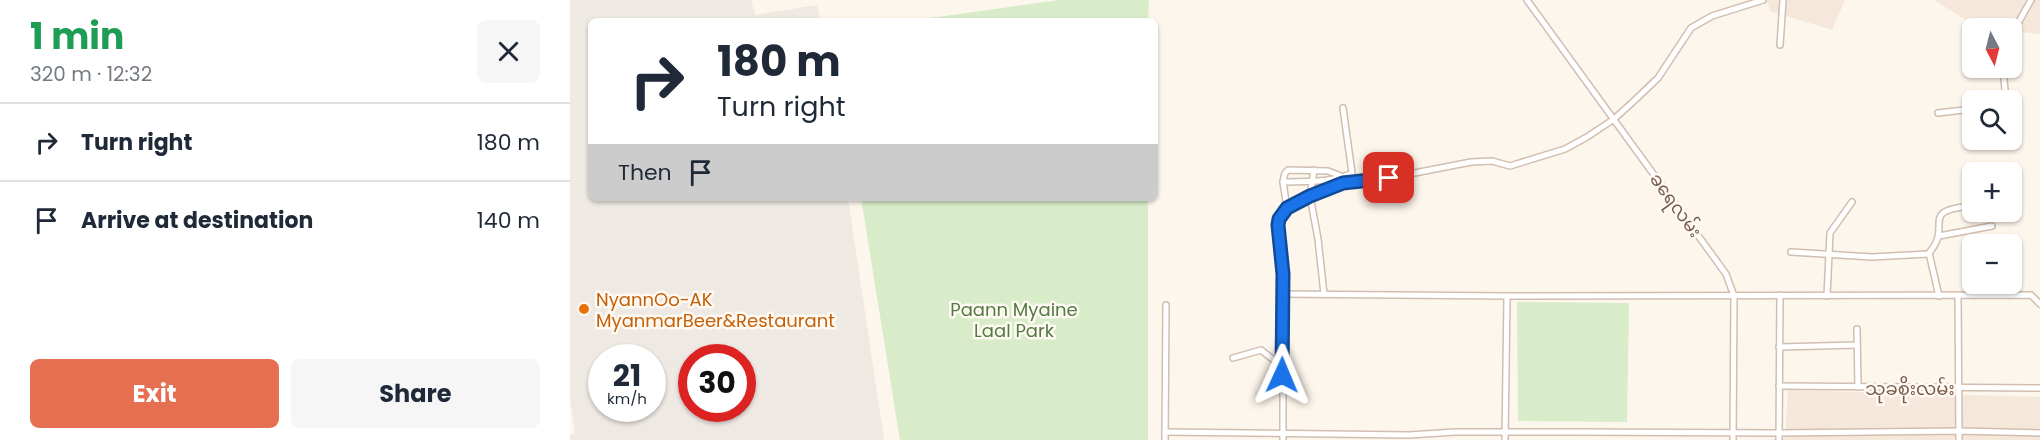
<!DOCTYPE html>
<html lang="en">
<head>
<meta charset="utf-8">
<style>
	:root { --surface:#fff; --page:#f6f6f7; --text:#1f2937; --muted:#747a83; --line:#e0e1e3; --accent:#e76f51 }
	body { margin:0; font-family:Poppins,"Noto Sans Myanmar",sans-serif; background:var(--page); color:var(--text); height:100vh; display:flex; flex-direction:column; font-size:22px; white-space:nowrap }
	* { box-sizing:border-box; margin:0 }
	p { font-size:20px; color:var(--muted) }
	.icon { flex:none; width:33px; height:33px; fill:none; stroke:currentColor; stroke-width:2; stroke-linecap:round; stroke-linejoin:round }
	.map { position:relative; flex:1; overflow:hidden }
	.drawer { display:flex; flex-direction:column; background:var(--surface); width:570px }
	.drawer>* { flex:none }
	.guide { position:absolute; left:18px; top:18px; width:570px; height:183px; border-radius:9px; box-shadow:0 2px 4px #0004; background:#fff; color:var(--text); overflow:hidden }
	.needle { width:39px; rotate:173deg }
	.fabs { position:absolute; left:1392px; top:18px; display:grid; gap:12px }
	.fabs a { display:grid; place-items:center; width:60px; height:60px; border-radius:9px; background:var(--surface); box-shadow:0 2px 4px #0004; font-size:30px }
	.speed { position:absolute; left:18px; top:344px; display:flex; gap:12px; font-size:30px; font-weight:700; text-align:center }
	.speed>* { display:grid; place-content:center; width:78px; height:78px; border-radius:50%; background:var(--surface); box-shadow:0 2px 4px #0004; line-height:1 }
	.speed small { font-size:15px; font-weight:400 }
	.speed .limit { border:9px solid #d22; background:#fff; color:#111 }
	.pin { position:absolute; display:grid; place-items:center; width:51px; height:51px; color:#fff; margin:-26px; border-radius:12px; box-shadow:0 3px 9px #0006 }
	.me { position:absolute; width:66px; margin:-33px; rotate:1deg; stroke-linejoin:round; filter:drop-shadow(0 0 4px #0008) }
	.turn { display:flex; align-items:center; gap:21px; height:126px; padding:0 30px; font-size:27px }
	.turn .icon { width:78px; height:78px; stroke-width:2.5 }
	.turn b { display:block; font-size:42px; line-height:51px }
	.then { display:flex; align-items:center; height:57px; padding:0 30px; background:#0003; gap:12px; font-size:22px }
	.round { display:grid; place-items:center; flex:none; width:63px; height:63px; border-radius:9px; background:var(--page) }
	.headline { display:flex; align-items:center; justify-content:space-between; height:102px; padding:0 30px }
	h1 { font-size:36px; font-weight:700; line-height:45px; color:#1e9e55 }
	.action { display:flex; gap:12px; margin-top:auto; padding:12px 30px }
	.action a { flex:1; height:69px; border-radius:9px; background:var(--accent); color:#fff; font-size:24px; font-weight:700; line-height:69px; text-align:center }
	.action a+a { background:var(--page); color:var(--text) }
	ul { padding:0; list-style:none }
	li { display:flex; align-items:center; gap:18px; height:78px; padding:0 30px; border-top:2px solid var(--line) }
	li div { flex:1 }
	li b { display:block; font-size:22px }
	li em { font-style:normal }
	main { display:flex; flex:1; min-height:0 }
	.map>svg:first-child { display:block }
	.residential { fill:#f5e8da }
	.industrial { fill:#efe9e4; fill-rule:evenodd }
	.green { fill:#d8ecc9 }
	.lines { fill:none; stroke-linecap:round; stroke-linejoin:round }
	.street-casing { stroke:#d1beb0; stroke-width:8 }
	.street { stroke:#fff; stroke-width:5 }
	.route-casing { stroke:#114b97; stroke-width:15 }
	.route { stroke:#1a73e8; stroke-width:10 }
	.food-dot { fill:#e8710a; stroke:#fffaf3; stroke-width:2 }
	.labels { text-anchor:middle; dominant-baseline:central; stroke-width:5; stroke-linejoin:round; paint-order:stroke }
	.street-label { font-size:18px; fill:#7a5c4d; stroke:#fffaf3 }
	.food-label { font-size:18px; fill:#c56008; stroke:#fffaf3; text-anchor:start }
	.park-label { font-size:18px; fill:#537a41; stroke:#fffaf3 }
</style>
</head>
<body>
<main>
<section class="drawer">
<div class="headline"><div><h1>1 min</h1><p>320 m · 12:32</p></div><a class="round"><svg class="icon" aria-label="close" viewBox="0 0 24 24"><path d="M6 6l12 12M18 6L6 18"/></svg></a></div>
<ul>
<li><svg class="icon" aria-label="right" viewBox="0 0 24 24"><path d="M7 20v-9h11M14 6l5 5-5 5"/></svg><div><b>Turn right</b></div><em>180 m</em></li>
<li><svg class="icon" aria-label="arrive" viewBox="0 0 24 24"><path d="M6 21V4h12l-3 4 3 4H6"/></svg><div><b>Arrive at destination</b></div><em>140 m</em></li>
</ul>
<div class="action"><a>Exit</a><a>Share</a></div>
</section>
<div class="map">
<svg width="1470" height="440" viewBox="0 0 1470 440">
	<rect width="100%" height="100%" fill="#fdf6ec"/>
	<g class="residential">
		<path d="M1197,0H1275L1262,30L1200,11Z"/>
		<path d="M1364,0H1470V34L1442,31V28L1407,27Z"/>
		<path d="M1218,390L1470,397V440H1193L1215,438Z"/>
	</g>
	<path class="industrial" d="M0,0H181L185,15L247,5L250,21H21V198H278L314,440H0V435L5,433L0,398ZM32,357H82V408H32ZM122,357H172V408H122Z"/>
	<g class="green">
		<path d="M489,0H579L578,21H339Z"/>
		<path d="M291,198H578V440H330Z"/>
		<path d="M947,302L1059,303L1057,422L948,421Z"/>
	</g>
	<g class="lines">
		<defs>
			<g id="street">
				<path d="M957,0L1156,274L1164,296L1163,440"/>
				<path d="M1442,34L1461,0"/>
				<path d="M1210,45L1213,0"/>
				<path d="M1433,68L1435,90L1434,100"/>
				<path d="M1368,113L1402,109"/>
				<path d="M744,170L740,196L748,239L754,294"/>
				<path d="M713,182C735,181 762,183 782,173L773,108"/>
				<path d="M717,208L713,182L715,173L718,170L758,171L771,176"/>
				<path d="M1369,236L1422,226"/>
				<path d="M1221,252L1302,257L1358,254C1385,225 1346,211 1402,206"/>
				<path d="M1359,253L1369,296"/>
				<path d="M713,294L937,296L1461,295L1470,304"/>
				<path d="M1257,296L1260,233L1282,202"/>
				<path d="M1388,296L1389,440"/>
				<path d="M1287,329L1288,387"/>
				<path d="M1209,347L1287,345"/>
				<path d="M663,358L691,350L705,361L713,363"/>
				<path d="M1209,386L1470,388"/>
				<path d="M595,432L839,435L885,432H1007L1209,433L1389,431L1470,433"/>
				<path d="M595,440L596,305"/>
				<path d="M713,440V294L708,225L709,219L717,208L773,183L819,178L901,162L922,161L940,166L995,149L1017,137L1044,119L1065,100L1088,78L1121,28L1142,16L1193,0"/>
				<path d="M935,440L937,296"/>
				<path d="M1209,440L1210,295"/>
			</g>
		</defs>
		<use href="#street" class="street-casing"/>
		<use href="#street" class="street"/>
	</g>
	<g class="lines">
		<defs>
			<path id="route" d="M712,375L713,274L708,225L709,219L717,208L740,196L773,183L819,178"/>
		</defs>
		<use href="#route" class="route-casing"/>
		<use href="#route" class="route"/>
	</g>
	<circle class="food-dot" cx="14" cy="309" r="6"/>
	<g class="labels">
		<g class="street-label">
			<text transform="translate(1106 205) rotate(54)">ခရေလမ်း</text>
			<text x="1340" y="388">သုခစိုးလမ်း</text>
		</g>
		<g class="food-label">
			<text x="26" y="299">NyannOo-AK<tspan x="26" dy="21">MyanmarBeer&amp;Restaurant</tspan></text>
		</g>
		<g class="park-label">
			<text x="444" y="309">Paann Myaine<tspan x="444" dy="21">Laal Park</tspan></text>
		</g>
	</g>
</svg>
<div class="fabs">
<a><svg class="needle" viewBox="-14 -14 28 28"><path d="M0-13l5 13h-10z" fill="#e53935"/><path d="M0 13l5-13h-10z" fill="#747a83"/></svg></a>
<a><svg class="icon" aria-label="search" viewBox="0 0 24 24"><circle cx="10" cy="10" r="6"/><path d="M15 15l6 6"/></svg></a>
<a>+</a>
<a>−</a>
</div>
<div class="speed"><div>21<small>km/h</small></div><div class="limit">30</div></div>
<div class="pin" style="left:819px;top:178px;background:#d93025"><svg class="icon" aria-label="arrive" viewBox="0 0 24 24"><path d="M6 21V4h12l-3 4 3 4H6"/></svg></div>
<svg class="me" style="left:712px;top:375px" viewBox="-20 -20 40 40"><path d="M0-17L14 15 0 8-14 15z" fill="#1a73e8" stroke="#fff" stroke-width="4"/></svg>
<div class="guide">
<div class="turn"><svg class="icon" aria-label="right" viewBox="0 0 24 24"><path d="M7 20v-9h11M14 6l5 5-5 5"/></svg><div><b>180 m</b>Turn right</div></div>
<div class="then">Then<svg class="icon" aria-label="arrive" viewBox="0 0 24 24"><path d="M6 21V4h12l-3 4 3 4H6"/></svg></div>
</div>
</div>
</main>
</body>
</html>
